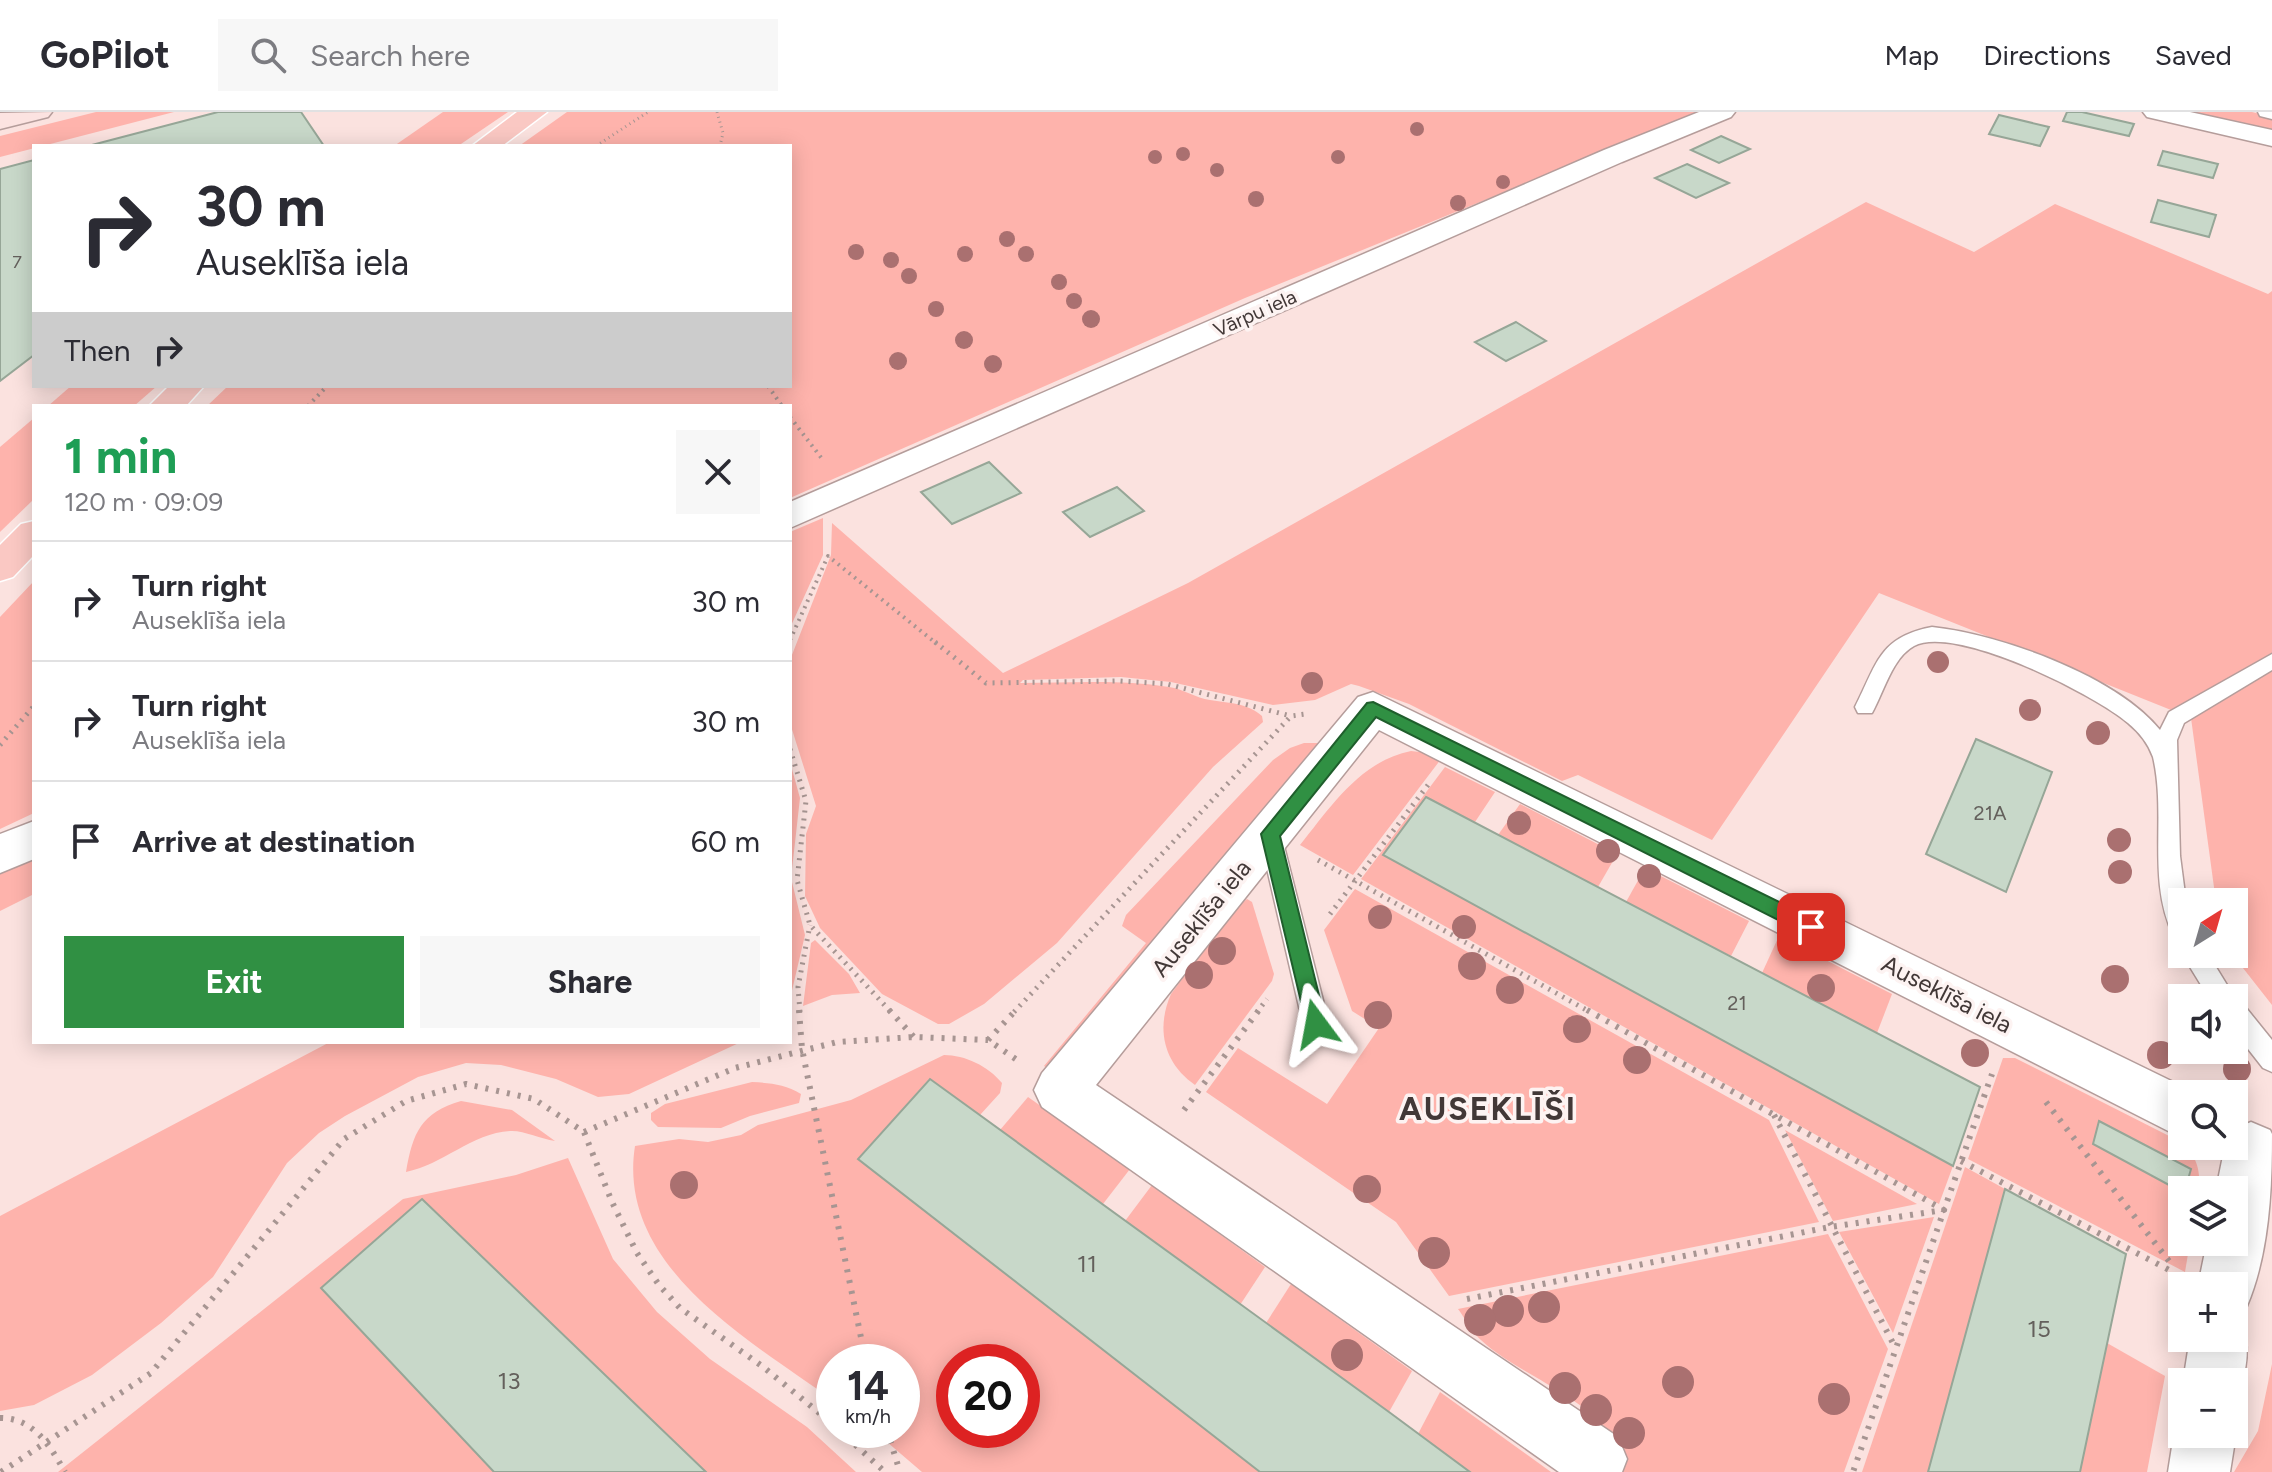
<!DOCTYPE html>
<html lang="en">
<head>
<meta charset="utf-8">
<style>
	:root { --surface:#fff; --page:#f7f7f7; --text:#2b2b33; --muted:#7c7c81; --line:#e1e1e2; --accent:#309043 }
	body { margin:0; font-family:Figtree,sans-serif; background:var(--page); color:var(--text); height:100vh; display:flex; flex-direction:column; font-size:30px; white-space:nowrap }
	* { box-sizing:border-box; margin:0 }
	p { font-size:26px; color:var(--muted) }
	.icon { flex:none; width:44px; height:44px; fill:none; stroke:currentColor; stroke-width:2; stroke-linecap:round; stroke-linejoin:round }
	.map { position:relative; flex:1; overflow:hidden }
	.drawer { position:absolute; left:32px; top:292px; width:760px; height:640px; display:flex; flex-direction:column; background:var(--surface); border-radius:0px; box-shadow:0 4px 20px #0003 }
	.drawer>* { flex:none }
	.top-card { position:absolute; left:32px; top:32px; width:760px; height:244px; border-radius:0px; box-shadow:0 4px 20px #0003; background:#fff; color:var(--text); overflow:hidden }
	.needle { width:52px; rotate:37deg }
	.fabs { position:absolute; left:2168px; top:776px; display:grid; gap:16px }
	.fabs a { display:grid; place-items:center; width:80px; height:80px; border-radius:0px; background:var(--surface); box-shadow:0 4px 20px #0003; font-size:40px }
	.speed { position:absolute; left:816px; top:1232px; display:flex; gap:16px; font-size:40px; font-weight:700; text-align:center }
	.speed>* { display:grid; place-content:center; width:104px; height:104px; border-radius:50%; background:var(--surface); box-shadow:0 4px 20px #0003; line-height:1 }
	.speed small { font-size:20px; font-weight:400 }
	.speed .limit { border:12px solid #d22; background:#fff; color:#111 }
	.pin { position:absolute; display:grid; place-items:center; width:68px; height:68px; color:#fff; margin:-34px; border-radius:16px; box-shadow:0 4px 12px #0006 }
	.me { position:absolute; width:88px; margin:-44px; rotate:347deg; stroke-linejoin:round; filter:drop-shadow(0 0 6px #0008) }
	.turn { display:flex; align-items:center; gap:28px; height:168px; padding:0 32px; font-size:36px }
	.turn .icon { width:104px; height:104px; stroke-width:2.5 }
	.turn b { display:block; font-size:56px; line-height:68px }
	.then { display:flex; align-items:center; height:76px; padding:0 32px; background:#0003; gap:16px; font-size:30px }
	.round { display:grid; place-items:center; flex:none; width:84px; height:84px; border-radius:0px; background:var(--page) }
	.summary { display:flex; align-items:center; justify-content:space-between; height:136px; padding:0 32px }
	h1 { font-size:48px; font-weight:700; line-height:60px; color:#1e9e55 }
	.button { display:flex; gap:16px; margin-top:auto; padding:16px 32px }
	.button a { flex:1; height:92px; border-radius:0px; background:var(--accent); color:#fff; font-size:32px; font-weight:700; line-height:92px; text-align:center }
	.button a+a { background:var(--page); color:var(--text) }
	ul { padding:0; list-style:none }
	li { display:flex; align-items:center; gap:24px; height:120px; padding:0 32px; border-top:2px solid var(--line) }
	li div { flex:1 }
	li b { display:block; font-size:30px }
	li em { font-style:normal }
	header { display:flex; align-items:center; gap:48px; box-sizing:border-box; height:112px; padding:0 40px; background:var(--surface); border-bottom:2px solid var(--line) }
	header strong { font-size:38px }
	nav { display:flex; gap:44px; margin-inline-start:auto; font-size:28px }
	.search { width:560px; height:72px; background:var(--page); display:flex; align-items:center; gap:20px; box-sizing:border-box; padding:0 28px; border-radius:0px; color:var(--muted); font-size:30px }
	.map>svg:first-child { display:block }
	.green { fill:#feb3ac; fill-rule:evenodd }
	.building { fill:#c8d8c9; stroke:#96a697; stroke-width:2 }
	.lines { fill:none; stroke-linecap:round; stroke-linejoin:round }
	.service-casing { stroke:#b59d9b; stroke-width:3 }
	.pedestrian-casing { stroke:#b59d9b; stroke-width:3 }
	.minor-casing { stroke:#b59d9b; stroke-width:3 }
	.secondary-casing { stroke:#b59d9b; stroke-width:3 }
	.primary-casing { stroke:#fff; stroke-width:3 }
	.path-far3 { stroke:#a79592; stroke-width:3; stroke-dasharray:1 4; stroke-linecap:butt }
	.path-far2 { stroke:#a79592; stroke-width:4; stroke-dasharray:2 5; stroke-linecap:butt }
	.path-far1 { stroke:#a79592; stroke-width:5; stroke-dasharray:2 6; stroke-linecap:butt }
	.path { stroke:#a79592; stroke-width:6; stroke-dasharray:3 8; stroke-linecap:butt }
	.service { fill:#fff; fill-rule:evenodd }
	.pedestrian { fill:#fff; fill-rule:evenodd }
	.minor { fill:#fff; fill-rule:evenodd }
	.secondary { fill:#fce3e1; fill-rule:evenodd }
	.primary { fill:#fac8c3; fill-rule:evenodd }
	.tree { fill:#aa7070 }
	.route { fill:#309043; stroke:#1f5e2c; stroke-width:2 }
	.labels { text-anchor:middle; dominant-baseline:central; stroke-width:7; stroke-linejoin:round; paint-order:stroke }
	.far-number-label { font-size:18px; fill:#64605c }
	.far-street-label { font-size:20px; fill:#423837; stroke:#fdf3f2 }
	.number-label { font-size:20px; fill:#64605c }
	.street-label { font-size:24px; fill:#423837; stroke:#fdf3f2 }
	.near-number-label { font-size:24px; fill:#64605c }
	.district-label { font-size:32px; font-weight:bold; letter-spacing:2px; fill:#423837; stroke:#fdf3f2 }
</style>
</head>
<body>
<header>
<strong>GoPilot</strong>
<div class="search"><svg class="icon" aria-label="search" viewBox="0 0 24 24"><circle cx="10" cy="10" r="6"/><path d="M15 15l6 6"/></svg>Search here</div>
<nav><a>Map</a><a>Directions</a><a>Saved</a></nav>
</header>
<div class="map">
<svg width="2272" height="1360" viewBox="0 0 2272 1360">
	<rect width="100%" height="100%" fill="#fbe2df"/>
	<g class="green">
		<path d="M96,0H174L0,45V24Z"/>
		<path d="M443,0H508L458,34H394Z"/>
		<path d="M567,0H1700L1245,186L790,386V294H207L228,274H790V34H519Z"/>
		<path d="M2191,0H2252L2272,5V22L2189,3Z"/>
		<path d="M1866,90L1974,140L2055,92L2268,182L2272,179V893L2232,842L2234,790H2216L2191,606L1879,481L1712,728L1578,663L1562,669L1409,592L1359,574L1351,572L1315,588L1273,593L1171,570L1121,565L1023,568L1020,571C1069,571 1120,567 1169,575C1183,577 1196,586 1210,588C1228,591 1248,591 1262,604L1263,610L1213,655L1057,831L984,892L949,912H938L882,882L820,816L805,784L806,722L816,694L790,611V548L831,443L832,411L1003,561L1188,471Z"/>
		<path d="M71,274H157L134,294H48Z"/>
		<path d="M34,306V387L0,420V335Z"/>
		<path d="M823,406V443L790,516V420Z"/>
		<path d="M34,469V701L0,717V505Z"/>
		<path d="M1304,631H1320L1050,958L1044,954L1146,831L1122,814L1126,803L1273,648L1290,636Z"/>
		<path d="M1411,639L1428,641L1441,647L1353,763L1300,733C1330,696 1360,649 1411,639Z"/>
		<path d="M790,650L800,686L791,766L805,823L790,887Z"/>
		<path d="M1445,655L1495,680L1475,710L1426,685L1383,743L1953,1054L1939,1092L1361,767Z"/>
		<path d="M1520,692L1617,742L1598,775L1498,723Z"/>
		<path d="M34,740V782L0,799V756Z"/>
		<path d="M1645,756L1749,809L1731,844L1626,790Z"/>
		<path d="M1355,777L1769,1008L1819,1110L1449,1184L1396,1110L1206,980L1238,936L1327,992L1379,916L1352,899L1324,818Z"/>
		<path d="M1247,787L1252,790L1274,862L1272,869L1195,973C1163,951 1156,916 1171,882L1233,798Z"/>
		<path d="M1779,824L1892,882L1877,921L1762,861Z"/>
		<path d="M815,828L849,862L860,881L832,883L803,894L811,831Z"/>
		<path d="M330,930H741L629,982L598,985L556,967L501,953L466,951L418,965L345,1004L319,1021L287,1051L213,1165L161,1211L92,1263L34,1293L0,1299V1104Z"/>
		<path d="M944,943C965,943 988,954 1002,971L1000,981L980,1003L929,967L858,1047L1260,1360H922L873,1318H902V1250H834V1289C751,1229 616,1155 635,1034L679,1027L708,1030L741,1023L758,1013L851,988ZM954,1250H1022V1318H954Z"/>
		<path d="M2003,946H2015L2177,1028C2195,1041 2201,1054 2199,1078H2182V1130H2190L2185,1160L1968,1047Z"/>
		<path d="M752,970C770,971 785,972 801,982L799,991L750,1004L721,1016L658,1015L651,1008V1001L665,992Z"/>
		<path d="M1028,985L1130,1057L1103,1092L1000,1018Z"/>
		<path d="M461,989L512,998L555,1029C541,1027 525,1019 512,1019C473,1020 443,1053 406,1060C413,1020 421,1001 461,989Z"/>
		<path d="M1785,1018L1917,1092L1833,1109Z"/>
		<path d="M568,1046L613,1147L657,1200L710,1247L807,1315L856,1360H58L403,1087L516,1063Z"/>
		<path d="M1965,1055L2005,1077L1928,1360H1862Z"/>
		<path d="M1152,1073L1265,1155L1240,1193L1125,1109Z"/>
		<path d="M1934,1105L1893,1221L1839,1120Z"/>
		<path d="M1828,1122L1888,1237L1844,1360H1622C1625,1293 1514,1266 1475,1222C1469,1215 1464,1205 1458,1197Z"/>
		<path d="M1291,1172L1412,1259L1389,1300L1266,1211Z"/>
		<path d="M2107,1231L2165,1264L2147,1360H2080Z"/>
		<path d="M2272,1252V1360H2234L2258,1319Z"/>
		<path d="M1440,1280L1551,1360H1470L1418,1322Z"/>
	</g>
	<g class="building">
		<path d="M218,0H301L324,34H88Z"/>
		<path d="M2067,0H2082L2134,12L2129,24L2063,9Z"/>
		<path d="M1999,3L2049,15L2040,34L1989,22Z"/>
		<path d="M1721,24L1750,37L1719,51L1691,38Z"/>
		<path d="M2163,39L2218,52L2213,66L2158,53Z"/>
		<path d="M34,48V243L0,269V57Z"/>
		<path d="M1687,52L1729,71L1696,86L1655,66Z"/>
		<path d="M2158,88L2216,103L2209,125L2151,110Z"/>
		<path d="M1516,210L1546,229L1506,249L1475,230Z"/>
		<path d="M989,350L1021,381L952,412L921,380Z"/>
		<path d="M1117,375L1144,399L1090,425L1063,400Z"/>
		<path d="M1976,627L2052,660L2006,780L1926,742Z"/>
		<path d="M1426,685L1980,975L1953,1054L1383,743Z"/>
		<path d="M930,967L1389,1300L1470,1360H1260L858,1047Z"/>
		<path d="M2099,1009L2191,1057L2185,1078L2182,1080L2093,1032Z"/>
		<path d="M2005,1077L2126,1142L2080,1360H1928Z"/>
		<path d="M422,1087L706,1360H494L321,1176Z"/>
	</g>
	<g class="lines">
		<defs>
			<g id="service">
				<path d="M1932,515C1999,522 2117,564 2160,618L2169,600L2272,542V558L2184,611L2177,628L2180,744L2186,790H2182V828L2174,825C2146,768 2167,704 2153,645C2148,631 2139,620 2128,611C2094,582 1955,512 1914,534C1892,546 1884,580 1872,601H1858L1855,595C1877,552 1879,525 1932,515Z"/>
				<path d="M1270,713L1278,716L1281,722L1329,912L1325,920L1316,923L1307,920L1303,912L1259,722L1262,716Z"/>
				<path d="M2182,842H2208L2235,886L2234,889L2243,892L2272,928V960L2263,956L2234,919V886H2209Z"/>
			</g>
			<path id="pedestrian" d="M2258,0H2272V7L2260,4Z"/>
			<g id="minor">
				<path d="M1699,0H1735L1731,5L1622,50L790,416V390L1604,38Z"/>
				<path d="M2143,0H2190L2272,18V34L2147,5Z"/>
				<path d="M1373,580L2198,982H2182V1026L1379,618L1096,973L1618,1325L1627,1347L1622,1360H1559L1042,995L1034,978L1042,961L1358,585Z"/>
				<path d="M34,709V747L0,761V722Z"/>
				<path d="M2251,1010L2270,1018L2272,1022C2272,1078 2269,1142 2247,1194L2234,1200V1174H2198L2207,1130H2234V1078H2216L2225,1034H2234V1017Z"/>
				<path d="M2234,1203L2240,1205C2252,1234 2247,1263 2234,1291V1270H2183L2190,1226H2234Z"/>
				<path d="M2182,1303V1322H2234V1318L2236,1322L2230,1360H2168L2174,1322Z"/>
			</g>
			<path id="secondary" d="M52,0L48,5L0,17V1Z"/>
			<g id="primary">
				<path d="M517,0H547L502,34H472Z"/>
				<path d="M169,274H204L186,294H149Z"/>
				<path d="M34,409V443L13,465L0,469V433L21,412Z"/>
			</g>
		</defs>
		<use href="#service" class="service-casing"/>
		<use href="#pedestrian" class="pedestrian-casing"/>
		<use href="#minor" class="minor-casing"/>
		<use href="#secondary" class="secondary-casing"/>
		<use href="#primary" class="primary-casing"/>
		<g class="path-far3">
			<path d="M717,0L723,21L720,34"/>
			<path d="M596,34L648,0"/>
		</g>
		<g class="path-far2">
			<path d="M768,274L782,294"/>
			<path d="M308,294L327,274"/>
			<path d="M790,305L823,348"/>
			<path d="M790,528L828,444L937,532"/>
		</g>
		<g class="path-far1">
			<path d="M935,530L986,571L1119,569L1167,572L1291,604"/>
			<path d="M0,633L34,594"/>
			<path d="M790,637L806,689L797,768L810,813L891,900"/>
			<path d="M1318,748L1590,900"/>
			<path d="M1330,802L1428,673"/>
			<path d="M800,900L798,875L810,813"/>
			<path d="M1014,900L1291,604L1306,602"/>
			<path d="M1257,900L1267,887"/>
		</g>
		<g class="path">
			<path d="M799,898L802,937L866,1250"/>
			<path d="M889,898L914,925"/>
			<path d="M1587,898L1944,1098L1853,1360"/>
			<path d="M988,928L1016,898"/>
			<path d="M2046,990L2172,1153"/>
			<path d="M1184,998L1259,898"/>
			<path d="M1774,1003L1895,1235"/>
			<path d="M584,1020L735,956L837,930L914,925L988,928L1017,948"/>
			<path d="M1961,1049L2173,1160"/>
			<path d="M1467,1187L1830,1115L1944,1098L1992,962"/>
			<path d="M0,1306C34,1306 50,1334 65,1360"/>
			<path d="M839,1318L885,1360"/>
			<path d="M887,1318L900,1360"/>
			<path d="M1,1360L151,1261L344,1027L406,989L466,972L534,987L584,1020L612,1090L637,1141L659,1173L680,1196L762,1254L834,1313"/>
		</g>
		<use href="#service" class="service"/>
		<use href="#pedestrian" class="pedestrian"/>
		<use href="#minor" class="minor"/>
		<use href="#secondary" class="secondary"/>
		<use href="#primary" class="primary"/>
	</g>
	<g class="tree">
		<circle cx="1417" cy="17" r="7"/>
		<circle cx="1183" cy="42" r="7"/>
		<circle cx="1155" cy="45" r="7"/>
		<circle cx="1338" cy="45" r="7"/>
		<circle cx="1217" cy="58" r="7"/>
		<circle cx="1503" cy="70" r="7"/>
		<circle cx="1256" cy="87" r="8"/>
		<circle cx="1458" cy="91" r="8"/>
		<circle cx="1007" cy="127" r="8"/>
		<circle cx="856" cy="140" r="8"/>
		<circle cx="965" cy="142" r="8"/>
		<circle cx="1026" cy="142" r="8"/>
		<circle cx="891" cy="148" r="8"/>
		<circle cx="909" cy="164" r="8"/>
		<circle cx="1059" cy="170" r="8"/>
		<circle cx="1074" cy="189" r="8"/>
		<circle cx="936" cy="197" r="8"/>
		<circle cx="1091" cy="207" r="9"/>
		<circle cx="964" cy="228" r="9"/>
		<circle cx="898" cy="249" r="9"/>
		<circle cx="993" cy="252" r="9"/>
		<circle cx="1938" cy="550" r="11"/>
		<circle cx="1312" cy="571" r="11"/>
		<circle cx="2030" cy="598" r="11"/>
		<circle cx="2098" cy="621" r="12"/>
		<circle cx="1519" cy="711" r="12"/>
		<circle cx="2119" cy="728" r="12"/>
		<circle cx="1608" cy="739" r="12"/>
		<circle cx="2120" cy="760" r="12"/>
		<circle cx="1649" cy="764" r="12"/>
		<circle cx="1380" cy="805" r="12"/>
		<circle cx="1464" cy="815" r="12"/>
		<circle cx="1222" cy="839" r="14"/>
		<circle cx="1472" cy="854" r="14"/>
		<circle cx="1199" cy="863" r="14"/>
		<circle cx="2115" cy="867" r="14"/>
		<circle cx="1821" cy="876" r="14"/>
		<circle cx="1510" cy="878" r="14"/>
		<circle cx="1378" cy="903" r="14"/>
		<circle cx="1577" cy="917" r="14"/>
		<circle cx="1975" cy="941" r="14"/>
		<circle cx="2161" cy="943" r="14"/>
		<circle cx="1637" cy="948" r="14"/>
		<circle cx="2237" cy="957" r="14"/>
		<circle cx="684" cy="1073" r="14"/>
		<circle cx="1367" cy="1077" r="14"/>
		<circle cx="1434" cy="1141" r="16"/>
		<circle cx="1544" cy="1195" r="16"/>
		<circle cx="1508" cy="1199" r="16"/>
		<circle cx="1480" cy="1208" r="16"/>
		<circle cx="1347" cy="1243" r="16"/>
		<circle cx="1678" cy="1270" r="16"/>
		<circle cx="1565" cy="1276" r="16"/>
		<circle cx="1834" cy="1287" r="16"/>
		<circle cx="1596" cy="1298" r="16"/>
		<circle cx="1629" cy="1321" r="16"/>
	</g>
	<path class="route" d="M1373,590L1818,809L1821,815L1818,821L1811,823L1804,821L1376,605L1280,724L1326,912L1323,919L1316,921L1308,919L1261,722L1367,591Z"/>
	<g class="labels">
		<g class="far-number-label">
			<text x="17" y="150">7</text>
		</g>
		<g class="far-street-label">
			<text transform="translate(1255 201) rotate(-24)">Vārpu iela</text>
		</g>
		<g class="number-label">
			<text x="1990" y="701">21A</text>
			<text x="1737" y="891">21</text>
		</g>
		<g class="street-label">
			<text transform="translate(1201 806) rotate(-51)">Auseklīša iela</text>
			<text transform="translate(1947 882) rotate(27)">Auseklīša iela</text>
		</g>
		<g class="near-number-label">
			<text x="1087" y="1151">11</text>
			<text x="2039" y="1216">15</text>
			<text x="509" y="1268">13</text>
		</g>
		<g class="district-label">
			<text x="1488" y="997">AUSEKLĪŠI</text>
		</g>
	</g>
</svg>
<div class="fabs">
<a><svg class="needle" viewBox="-14 -14 28 28"><path d="M0-13l5 13h-10z" fill="#e53935"/><path d="M0 13l5-13h-10z" fill="#7c7c81"/></svg></a>
<a><svg class="icon" aria-label="sound" viewBox="0 0 24 24"><path d="M4 9h4l5-4v14l-5-4H4zM17 9q2 3 0 6"/></svg></a>
<a><svg class="icon" aria-label="search" viewBox="0 0 24 24"><circle cx="10" cy="10" r="6"/><path d="M15 15l6 6"/></svg></a>
<a><svg class="icon" aria-label="layers" viewBox="0 0 24 24"><path d="M12 4l9 5-9 5-9-5zM3 14l9 5 9-5"/></svg></a>
<a>+</a>
<a>−</a>
</div>
<div class="speed"><div>14<small>km/h</small></div><div class="limit">20</div></div>
<div class="pin" style="left:1811px;top:815px;background:#d93025"><svg class="icon" aria-label="arrive" viewBox="0 0 24 24"><path d="M6 21V4h12l-3 4 3 4H6"/></svg></div>
<svg class="me" style="left:1316px;top:912px" viewBox="-20 -20 40 40"><path d="M0-17L14 15 0 8-14 15z" fill="#309043" stroke="#fff" stroke-width="4"/></svg>
<div class="top-card">
<div class="turn"><svg class="icon" aria-label="right" viewBox="0 0 24 24"><path d="M7 20v-9h11M14 6l5 5-5 5"/></svg><div><b>30 m</b>Auseklīša iela</div></div>
<div class="then">Then<svg class="icon" aria-label="right" viewBox="0 0 24 24"><path d="M7 20v-9h11M14 6l5 5-5 5"/></svg></div>
</div>
<section class="drawer">
<div class="summary"><div><h1>1 min</h1><p>120 m · 09:09</p></div><a class="round"><svg class="icon" aria-label="close" viewBox="0 0 24 24"><path d="M6 6l12 12M18 6L6 18"/></svg></a></div>
<ul>
<li><svg class="icon" aria-label="right" viewBox="0 0 24 24"><path d="M7 20v-9h11M14 6l5 5-5 5"/></svg><div><b>Turn right</b><p>Auseklīša iela</p></div><em>30 m</em></li>
<li><svg class="icon" aria-label="right" viewBox="0 0 24 24"><path d="M7 20v-9h11M14 6l5 5-5 5"/></svg><div><b>Turn right</b><p>Auseklīša iela</p></div><em>30 m</em></li>
<li><svg class="icon" aria-label="arrive" viewBox="0 0 24 24"><path d="M6 21V4h12l-3 4 3 4H6"/></svg><div><b>Arrive at destination</b></div><em>60 m</em></li>
</ul>
<div class="button"><a>Exit</a><a>Share</a></div>
</section>
</div>
</body>
</html>
